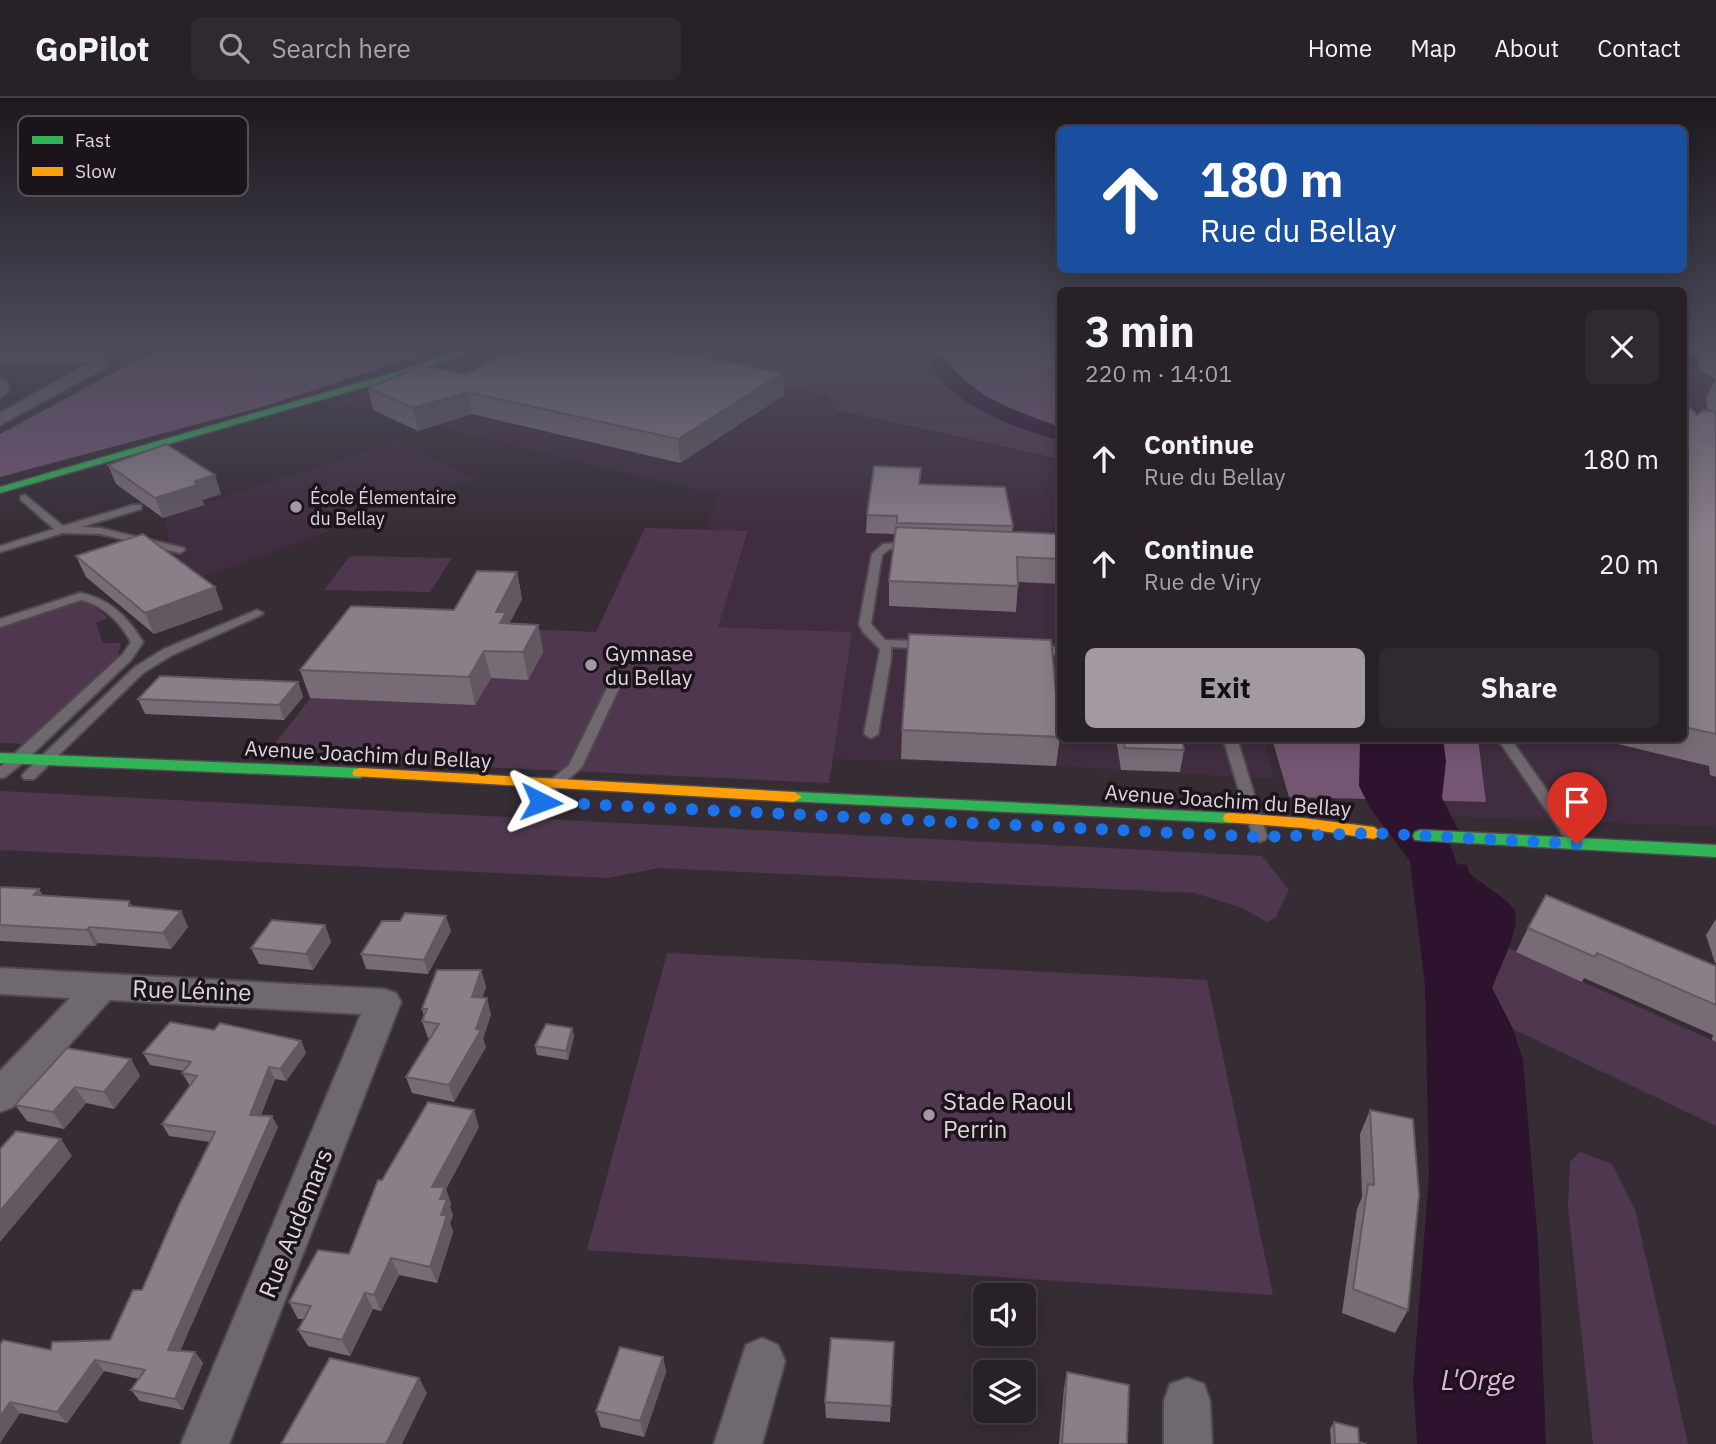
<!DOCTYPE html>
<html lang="en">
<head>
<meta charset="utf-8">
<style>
	:root { --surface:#282127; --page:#30292f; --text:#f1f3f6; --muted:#a5a3a7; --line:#443e44; --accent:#a399a2 }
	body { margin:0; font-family:"IBM Plex Sans",sans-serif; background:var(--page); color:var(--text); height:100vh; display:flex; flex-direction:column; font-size:26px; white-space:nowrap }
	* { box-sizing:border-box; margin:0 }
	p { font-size:23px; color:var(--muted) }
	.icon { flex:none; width:38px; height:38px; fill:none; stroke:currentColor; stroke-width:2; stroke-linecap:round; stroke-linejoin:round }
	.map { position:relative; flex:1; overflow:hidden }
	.side { position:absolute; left:1057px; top:189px; width:630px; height:455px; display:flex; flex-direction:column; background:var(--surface); border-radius:10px; box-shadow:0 4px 18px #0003,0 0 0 2px var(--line) }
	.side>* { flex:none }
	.guide { position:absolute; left:1057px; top:28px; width:630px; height:147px; border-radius:10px; box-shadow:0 4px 18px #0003,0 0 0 2px var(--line); background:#1a4fa0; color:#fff; overflow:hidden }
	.tools { position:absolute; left:973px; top:1185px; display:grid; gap:14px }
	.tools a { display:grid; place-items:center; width:63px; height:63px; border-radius:10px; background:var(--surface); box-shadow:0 4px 18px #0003,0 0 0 2px var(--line); font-size:35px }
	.pin { position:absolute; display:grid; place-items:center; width:60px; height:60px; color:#fff; margin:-72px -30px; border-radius:50% 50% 50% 0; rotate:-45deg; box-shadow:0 0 7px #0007 }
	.pin .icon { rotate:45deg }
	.me { position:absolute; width:77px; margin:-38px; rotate:93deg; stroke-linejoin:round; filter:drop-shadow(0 0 5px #0008) }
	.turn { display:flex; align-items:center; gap:24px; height:147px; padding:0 28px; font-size:32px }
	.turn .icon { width:91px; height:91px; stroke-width:2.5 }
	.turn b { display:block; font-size:49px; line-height:60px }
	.round { display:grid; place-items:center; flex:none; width:74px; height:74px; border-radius:10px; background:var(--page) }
	.headline { display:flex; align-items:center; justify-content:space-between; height:119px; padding:0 28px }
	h1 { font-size:42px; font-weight:700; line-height:52px }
	.button { display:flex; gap:14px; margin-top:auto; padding:14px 28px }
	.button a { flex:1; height:80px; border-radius:10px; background:var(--accent); color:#111; font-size:28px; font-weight:700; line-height:80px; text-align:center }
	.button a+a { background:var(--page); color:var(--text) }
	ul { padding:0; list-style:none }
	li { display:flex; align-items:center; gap:21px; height:105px; padding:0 28px }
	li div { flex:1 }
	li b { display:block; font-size:26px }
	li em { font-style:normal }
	header { display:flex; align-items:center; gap:42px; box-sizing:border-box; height:98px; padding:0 35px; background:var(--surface); border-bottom:2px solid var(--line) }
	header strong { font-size:33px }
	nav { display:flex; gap:38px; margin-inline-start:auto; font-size:24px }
	.search { width:490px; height:63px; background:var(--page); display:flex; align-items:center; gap:18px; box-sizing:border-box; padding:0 24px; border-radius:10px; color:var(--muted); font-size:26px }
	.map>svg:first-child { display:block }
	.built { fill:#402d40 }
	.green { fill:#4f384f }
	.forest { fill:#745673 }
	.water { fill:#2d132e }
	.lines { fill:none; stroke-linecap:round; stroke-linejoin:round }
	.canal { fill:#2d132e; fill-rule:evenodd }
	.lane-casing { stroke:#4f484e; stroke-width:4 }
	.street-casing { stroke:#4f484e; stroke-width:4 }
	.fast-casing { stroke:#4f484e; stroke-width:3 }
	.slow-casing { stroke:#4f484e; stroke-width:3 }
	.lane { fill:#6f686e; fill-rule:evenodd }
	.street { fill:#6f686e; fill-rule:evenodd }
	.fast { fill:#30b455; fill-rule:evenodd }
	.slow { fill:#ff9f0a; fill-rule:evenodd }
	.wall { fill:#776c76 }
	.shaded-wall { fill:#615860 }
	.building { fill:#8a7e89; stroke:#615860; stroke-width:2 }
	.route { stroke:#1a73e8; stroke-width:12; stroke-dasharray:0 21.6 }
	.poi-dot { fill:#a399a2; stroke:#1c141b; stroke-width:2.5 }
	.labels { text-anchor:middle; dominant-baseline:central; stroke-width:7; stroke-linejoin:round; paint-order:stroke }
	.far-poi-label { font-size:18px; fill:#ded4de; stroke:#1c141b; text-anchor:start }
	.poi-label { font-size:21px; fill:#ded4de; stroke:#1c141b; text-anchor:start }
	.street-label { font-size:21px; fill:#ded4de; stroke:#1c141b }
	.near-street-label { font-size:24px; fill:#ded4de; stroke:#1c141b }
	.near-poi-label { font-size:24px; fill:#ded4de; stroke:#1c141b; text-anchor:start }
	.near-water-label { font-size:28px; font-style:italic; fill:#e6afe5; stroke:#1c141b }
	.key { fill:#1c141b; stroke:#564e56; stroke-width:2 }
	.key-label { font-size:19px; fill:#ded4de }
</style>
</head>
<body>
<header>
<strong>GoPilot</strong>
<div class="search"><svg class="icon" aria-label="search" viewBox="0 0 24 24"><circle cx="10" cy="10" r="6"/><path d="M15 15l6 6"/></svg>Search here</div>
<nav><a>Home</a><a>Map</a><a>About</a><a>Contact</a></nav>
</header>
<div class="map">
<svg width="1716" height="1346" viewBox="0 0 1716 1346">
	<rect width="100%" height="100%" fill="#362c34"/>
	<g class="built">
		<path d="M502,250H587L824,298L833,313L1060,363V640L1264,641L1274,681L1056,668L832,661L851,534L717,529L748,434L711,432L707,426L721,394L692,391L337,304Z"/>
		<path d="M1716,263V729L1412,717L1403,641L1684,640V265L1709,269Z"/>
		<path d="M398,342L474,381L189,484L172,472L166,419Z"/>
	</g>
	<g class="green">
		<path d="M594,250H927C932,258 932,268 939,275C971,309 1019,324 1060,342V361L836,312L825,297Z"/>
		<path d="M645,430L748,433L718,529L852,534L829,685L265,659L368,525L596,534Z"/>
		<path d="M350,458L452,460L430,494L324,492Z"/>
		<path d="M73,504H88L108,520L96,525L103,545H121L117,561L27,646L0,645V530Z"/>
		<path d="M0,693L1262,758L1289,792L1276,819L1267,824L1242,810L1195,795L659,770L608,780L0,752Z"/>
		<path d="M1508,850L1716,944V1028L1513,931L1492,890Z"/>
		<path d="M667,855L1207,882L1273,1197L587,1152Z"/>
		<path d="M1580,1054L1612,1066L1635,1111L1688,1346H1593L1568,1108L1570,1064Z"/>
	</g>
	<g class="forest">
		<path d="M167,250H441L262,309L0,379V336L126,268Z"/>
		<path d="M929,250H1060V341C1022,324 963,305 938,270C933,264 933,257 929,250Z"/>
		<path d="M1272,641H1478L1486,704L1289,699Z"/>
	</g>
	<path class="water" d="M1360,641H1443L1446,663L1442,700L1463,741H1448L1457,766L1467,767L1469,775C1482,787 1503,797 1513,810C1524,825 1498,873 1492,890L1513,931L1523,962L1538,1144L1546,1346H1417L1413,1285L1429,1077L1425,888L1410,763L1370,710L1359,688Z"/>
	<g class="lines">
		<path class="canal" d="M922,250H939C965,297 1013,312 1060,329V342C1028,335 974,314 950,291C938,280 929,265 922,250Z"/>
		<defs>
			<g id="lane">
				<path d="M0,280L8,285L9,293L0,300Z"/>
				<path d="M25,397L63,428L133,407H141V411L81,429L100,430L184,450L185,452L180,455L100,436L63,435L0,454V448L54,431L21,402V398Z"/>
				<path d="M911,444L915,445V449L890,451L882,457L871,526L885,542L926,543L932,547L926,551L891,549V561L878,636L871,640L864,636L880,551L863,534L859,526L872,456L883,446Z"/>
				<path d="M80,495C109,500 128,519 143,544L131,562L24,664L5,679L0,680V669L123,556L131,544C120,524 103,507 81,502L0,529V521Z"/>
				<path d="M257,512L263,515L261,517L172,557L143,575L34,681H24L22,678L24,675L135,569L164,551Z"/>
				<path d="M1034,548L1060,549V557L1030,555L1028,552Z"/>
				<path d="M617,578L623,582L582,669L557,691L546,707H536L534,704L547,685L569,667L611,582Z"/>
				<path d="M1223,640H1237L1267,739L1265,742L1260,744L1253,739Z"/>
				<path d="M1497,640H1510L1582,742L1585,746L1582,750H1572Z"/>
			</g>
			<g id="street">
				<path d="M95,250L113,252L103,258L108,266L106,269L0,327V315L91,264L0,262V252L86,253Z"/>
				<path d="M0,870L384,891L396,895L401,904L229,1346H181L361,916L110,902L13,1009L0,1014V973L70,900L0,896Z"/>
				<path d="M762,1240L778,1247L785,1263L762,1346H714L746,1247Z"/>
				<path d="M1187,1280L1204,1286L1210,1303L1212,1346H1164V1303L1170,1286Z"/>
			</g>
			<g id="fast">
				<path d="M468,250H482L406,277L0,395V389L400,273Z"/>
				<path d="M0,655L360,670L368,675L360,680L0,665Z"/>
				<path d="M794,694L1231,715L1239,720L1231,725L788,703L786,699L788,695Z"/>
				<path d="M1421,732L1716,747V759L1415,742L1413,738L1415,734Z"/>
			</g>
			<g id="slow">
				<path d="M360,670L794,694L802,699L794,704L354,678L352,675L354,672Z"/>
				<path d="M1231,715L1303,720L1374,729L1382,735L1374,741L1303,730L1225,724L1223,720L1225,716Z"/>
			</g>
		</defs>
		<use href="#lane" class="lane-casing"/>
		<use href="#street" class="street-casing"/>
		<use href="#fast" class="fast-casing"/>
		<use href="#slow" class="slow-casing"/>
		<use href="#lane" class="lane"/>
		<use href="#street" class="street"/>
		<use href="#fast" class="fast"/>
		<use href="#slow" class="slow"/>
	</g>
	<g class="wall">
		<path d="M1684,250H1716V679L1710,677L1709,668L1593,640H1684V309L1697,317L1708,313L1706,300L1715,281L1700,271L1698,261L1684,252Z"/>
		<path d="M465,276L784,297L680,365L472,316L418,333L373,312L368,290Z"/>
		<path d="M108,367L221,396L202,402L204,407L163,420L116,386Z"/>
		<path d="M921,370L920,386L1013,428L1012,434L1060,436V486L1018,484L1016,514L889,508V483L895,436L866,435L867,417Z"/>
		<path d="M76,458L223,511L154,536L86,479Z"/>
		<path d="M517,474L522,501L509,526L538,527L543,554L528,582L491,580L475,607L310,600L300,572L454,512Z"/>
		<path d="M298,584L303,599L284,622L145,616L138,601Z"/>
		<path d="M902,632L1060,639L1056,668L901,661Z"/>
		<path d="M1116,640H1182L1184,652L1180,674L1121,672Z"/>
		<path d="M0,789L39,791L42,797L129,803L132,808L181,813L188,829L171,851L98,845L95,848L0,843Z"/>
		<path d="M1716,821V865H1715L1706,837Z"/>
		<path d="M325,827L331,844L313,872L259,866L251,850Z"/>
		<path d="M1528,830L1716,868V944L1712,942L1713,937L1584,880L1582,884L1516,854Z"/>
		<path d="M451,833L428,876L366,871L361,856Z"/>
		<path d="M481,872L486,889L482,899L491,916L483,941L486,949L454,1004L412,995L406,979L430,940H428L422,923L424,918L422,911Z"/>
		<path d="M214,932L301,943L306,955L286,983L275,981L261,1017L278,1029L180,1252L195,1254L203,1265L183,1312L140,1303L131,1292L139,1281L104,1273L67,1325L20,1315L0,1345V1247L51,1252L110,1242L142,1192L210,1044L169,1038L162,1026L190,988L182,975L184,973L150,967L143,955Z"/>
		<path d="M574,938L568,962L537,957L535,948Z"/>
		<path d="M131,961L140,978L114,1011L86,1005L64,1031L27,1023L15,1007Z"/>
		<path d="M1370,1012L1408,1212L1395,1235L1342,1215L1357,1111L1362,1099L1360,1036Z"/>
		<path d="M479,1029L446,1091L451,1106L450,1109L453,1117L450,1125L453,1134L437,1185L399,1177L381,1213L373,1211L350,1258L308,1248L298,1232L304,1221H298L289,1204L349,1156L382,1082Z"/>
		<path d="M894,1244L890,1324L826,1320L825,1304Z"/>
		<path d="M663,1259L666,1274L644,1339L601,1329L596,1313Z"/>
		<path d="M1067,1274L1127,1346H1059L1064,1290Z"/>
		<path d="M1334,1324L1359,1344L1367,1346H1331L1330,1331Z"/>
	</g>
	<g class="shaded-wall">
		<path d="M783,275L784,297L680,365L678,341Z"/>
		<path d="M467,294L472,316L418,333L413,310Z"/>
		<path d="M215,377L221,396L202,402L204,407L163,420L155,400L195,383Z"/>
		<path d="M517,474L522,501L509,526L506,553L496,514Z"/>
		<path d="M215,489L223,511L154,536L145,515Z"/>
		<path d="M538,527L543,554L528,582L523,554Z"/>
		<path d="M484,553L491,580L475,607L469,579Z"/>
		<path d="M298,584L303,599L284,622L279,607Z"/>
		<path d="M39,791L48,807L34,797Z"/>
		<path d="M181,813L188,829L171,851L163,835Z"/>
		<path d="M446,818L451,833L428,876L424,862Z"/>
		<path d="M325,827L331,844L313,872L306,856Z"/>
		<path d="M89,829L98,845L95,848L87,832Z"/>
		<path d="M481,872L486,889L477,915L472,899Z"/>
		<path d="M487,900L491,916L483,941L486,949L454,1004L449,987L476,931Z"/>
		<path d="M572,930L574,938L568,962L566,953Z"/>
		<path d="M301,943L306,955L286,983L280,971Z"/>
		<path d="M131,961L140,978L114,1011L104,994Z"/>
		<path d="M269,969L275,981L256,1029L250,1017Z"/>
		<path d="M75,989L86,1005L64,1031L53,1014Z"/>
		<path d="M474,1012L479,1029L446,1091L451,1106L450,1109L453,1117L450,1125L453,1134L437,1185L430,1169L432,1089Z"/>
		<path d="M272,1018L278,1029L176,1263L168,1252Z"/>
		<path d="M61,1041L72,1058L0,1144V1113Z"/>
		<path d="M391,1160L399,1177L381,1213L374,1197Z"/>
		<path d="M365,1195L373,1211L350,1258L342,1242Z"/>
		<path d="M195,1254L203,1265L183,1312L175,1301Z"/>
		<path d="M663,1259L666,1274L644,1339L640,1323Z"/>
		<path d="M95,1262L104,1273L67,1325L57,1314Z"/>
		<path d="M419,1280L427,1295L402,1346H386Z"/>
		<path d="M10,1304L20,1315L0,1345V1319Z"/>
	</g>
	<g class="building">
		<path d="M522,250H654L783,275L678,341L467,294L413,310L368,290L422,267L465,276Z"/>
		<path d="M1704,250H1716V264L1706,257Z"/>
		<path d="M1684,309L1692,311L1697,317L1704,312L1716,314V636L1684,629Z"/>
		<path d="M166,346L215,377L195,383L197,387L155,400L108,367Z"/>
		<path d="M874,368L921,370L919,386L1005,389L1013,428L897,425V418L867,417Z"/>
		<path d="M896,429L1060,436V461L1017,459L1018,488L889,483Z"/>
		<path d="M143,436L215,489L145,515L76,458Z"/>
		<path d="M477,473L517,474L496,514H506L500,525L538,527L523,554L484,553L469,579L300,572L351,508L454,512Z"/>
		<path d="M909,536L1051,542L1060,639L902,632Z"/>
		<path d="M160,578L298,584L279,607L138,601Z"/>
		<path d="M1123,640H1182L1184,652L1125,650Z"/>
		<path d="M0,789L39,791L34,797L129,803V808L181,813L163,835L89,829L87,832L0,827Z"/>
		<path d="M1546,797L1716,868V907L1597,855L1595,859L1528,830Z"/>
		<path d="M405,815L446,818L424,862L361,856L382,823H400Z"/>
		<path d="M272,822L325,827L306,856L251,850Z"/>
		<path d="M437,872H481L472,899L487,900L476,931L481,932L449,987L406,979L439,926L422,923L427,911H422Z"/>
		<path d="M170,924L214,932L220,925L301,943L280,971L269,969L250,1017L272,1018L168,1252L195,1254L175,1301L131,1292L145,1272L95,1262L57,1314L10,1304L0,1319V1247L3,1242L51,1252L52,1244L110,1242L133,1192H142L179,1107L215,1034L162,1026L197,978L182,975L191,964L143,955Z"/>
		<path d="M546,926L572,930L566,953L535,948Z"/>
		<path d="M67,950L131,961L104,994L75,989L53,1014L15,1007Z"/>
		<path d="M428,1004L474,1012L432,1089H445L440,1101H447L441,1117H447L430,1169L391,1160L374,1197L365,1195L342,1242L298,1232L311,1208L289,1204L318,1152L349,1156L378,1082H382Z"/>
		<path d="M1370,1012L1413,1021L1419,1097L1408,1212L1353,1191L1368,1086L1374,1087Z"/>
		<path d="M16,1033L61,1041L0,1113V1051Z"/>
		<path d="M831,1240L894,1244L891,1308L825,1304Z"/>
		<path d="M620,1249L663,1259L640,1323L596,1313Z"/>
		<path d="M330,1260L419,1280L386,1346H281Z"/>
		<path d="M1067,1274L1129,1287L1127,1346H1062Z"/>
		<path d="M1334,1324L1358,1330L1359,1344L1367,1346H1335Z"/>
	</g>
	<linearGradient id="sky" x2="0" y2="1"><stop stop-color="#1e181d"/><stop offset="0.57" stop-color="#4c4b5c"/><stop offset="1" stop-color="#4c4b5c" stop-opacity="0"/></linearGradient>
	<rect width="1716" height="439" fill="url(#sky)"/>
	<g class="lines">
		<path class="route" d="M541,704L1260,739L1374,735L1577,746"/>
	</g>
	<g class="poi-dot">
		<circle cx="296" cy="409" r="7"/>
		<circle cx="591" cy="567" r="7"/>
		<circle cx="929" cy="1017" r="7"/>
	</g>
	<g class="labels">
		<g class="far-poi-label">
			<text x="310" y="399">École Élementaire<tspan x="310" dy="21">du Bellay</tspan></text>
		</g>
		<g class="poi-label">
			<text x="605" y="555">Gymnase<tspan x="605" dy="24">du Bellay</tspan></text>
		</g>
		<g class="street-label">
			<text transform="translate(368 656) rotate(3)">Avenue Joachim du Bellay</text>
			<text transform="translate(1228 702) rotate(4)">Avenue Joachim du Bellay</text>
		</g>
		<g class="near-street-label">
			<text transform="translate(192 892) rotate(2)">Rue Lénine</text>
			<text transform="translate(295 1125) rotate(-68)">Rue Audemars</text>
		</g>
		<g class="near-poi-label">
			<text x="943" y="1003">Stade Raoul<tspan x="943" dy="28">Perrin</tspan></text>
		</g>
		<g class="near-water-label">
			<text x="1478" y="1281">L'Orge</text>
		</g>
	</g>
	<rect x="18" y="18" width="230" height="80" rx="10" class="key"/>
	<rect x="32" y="38" width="31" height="8" fill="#30b455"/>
	<rect x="32" y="69" width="31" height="9" fill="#ff9f0a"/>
	<g class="key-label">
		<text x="75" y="49">Fast</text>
		<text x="75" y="80">Slow</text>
	</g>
</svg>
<div class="tools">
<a><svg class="icon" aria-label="sound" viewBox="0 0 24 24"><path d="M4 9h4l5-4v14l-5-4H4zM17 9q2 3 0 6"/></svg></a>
<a><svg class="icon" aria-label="layers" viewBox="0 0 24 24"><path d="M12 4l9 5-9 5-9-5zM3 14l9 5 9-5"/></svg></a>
</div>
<div class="pin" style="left:1577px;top:746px;background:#d93025"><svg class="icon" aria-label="arrive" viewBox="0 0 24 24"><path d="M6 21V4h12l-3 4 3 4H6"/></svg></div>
<svg class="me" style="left:541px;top:704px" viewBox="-20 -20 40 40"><path d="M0-17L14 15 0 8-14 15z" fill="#1a73e8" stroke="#fff" stroke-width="4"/></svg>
<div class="guide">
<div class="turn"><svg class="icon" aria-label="ahead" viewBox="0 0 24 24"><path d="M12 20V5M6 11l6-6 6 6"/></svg><div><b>180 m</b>Rue du Bellay</div></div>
</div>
<section class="side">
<div class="headline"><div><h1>3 min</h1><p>220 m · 14:01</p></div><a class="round"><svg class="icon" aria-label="close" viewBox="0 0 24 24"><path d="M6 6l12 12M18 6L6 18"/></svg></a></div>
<ul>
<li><svg class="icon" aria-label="ahead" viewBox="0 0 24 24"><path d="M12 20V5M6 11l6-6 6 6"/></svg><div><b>Continue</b><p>Rue du Bellay</p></div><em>180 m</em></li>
<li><svg class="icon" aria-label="ahead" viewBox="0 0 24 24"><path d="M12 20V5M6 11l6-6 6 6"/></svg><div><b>Continue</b><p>Rue de Viry</p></div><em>20 m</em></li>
</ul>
<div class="button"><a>Exit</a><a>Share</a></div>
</section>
</div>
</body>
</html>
